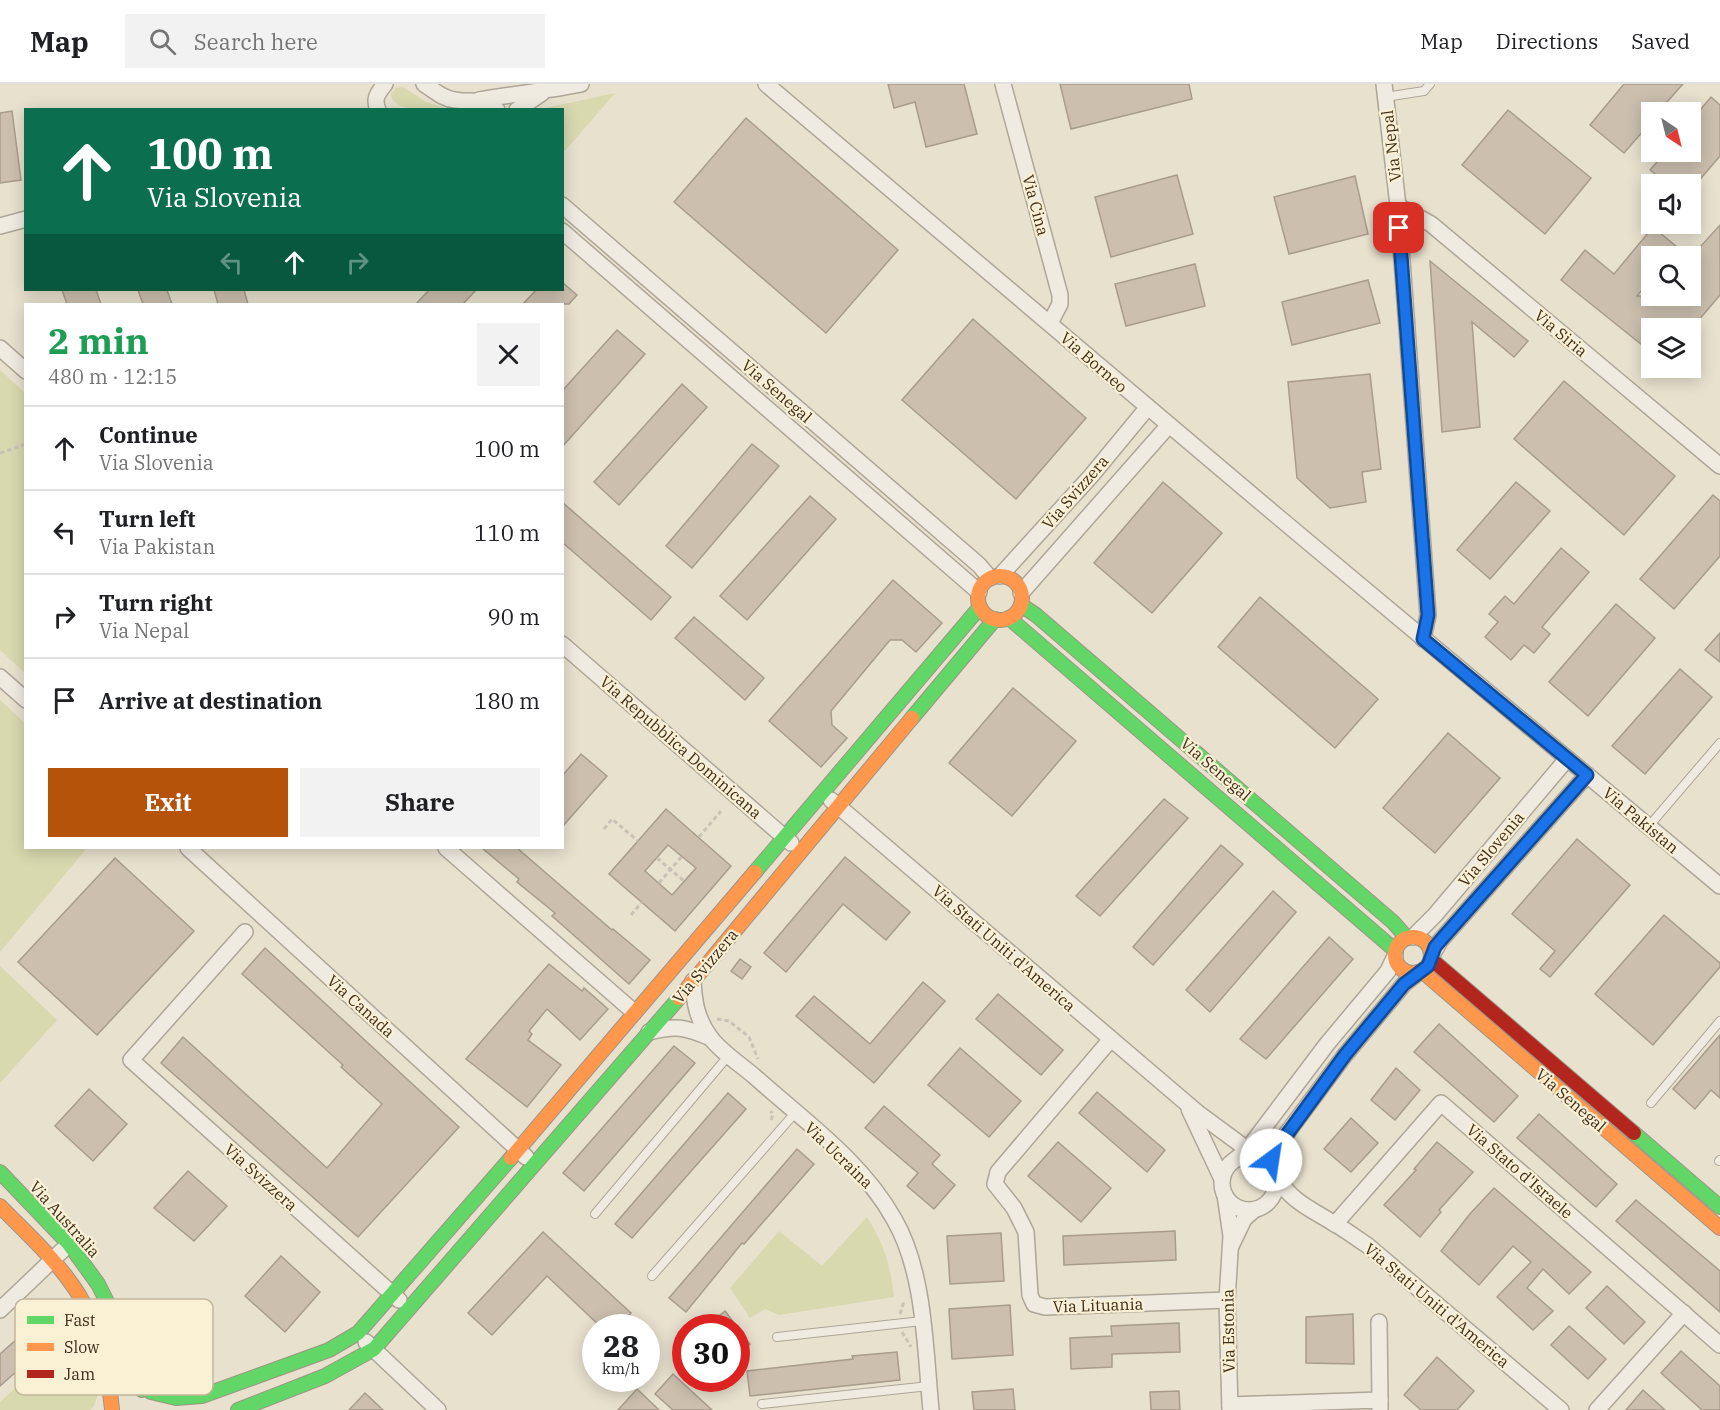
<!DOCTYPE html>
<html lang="en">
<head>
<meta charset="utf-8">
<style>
	:root { --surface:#fff; --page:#f2f2f2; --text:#202124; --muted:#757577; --line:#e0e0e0; --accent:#b45309 }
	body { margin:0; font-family:"IBM Plex Serif",serif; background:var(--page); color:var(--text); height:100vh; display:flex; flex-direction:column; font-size:22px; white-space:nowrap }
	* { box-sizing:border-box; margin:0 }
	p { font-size:20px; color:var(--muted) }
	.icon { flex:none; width:33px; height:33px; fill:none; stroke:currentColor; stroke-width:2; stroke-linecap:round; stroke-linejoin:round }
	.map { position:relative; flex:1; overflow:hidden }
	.side { position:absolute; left:24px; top:219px; width:540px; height:546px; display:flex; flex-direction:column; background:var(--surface); border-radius:0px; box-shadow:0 3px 15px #0003 }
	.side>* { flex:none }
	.hud { position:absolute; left:24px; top:24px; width:540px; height:183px; border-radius:0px; box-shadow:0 3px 15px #0003; background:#0b6e4f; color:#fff; overflow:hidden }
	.needle { width:39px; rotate:145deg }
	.fabs { position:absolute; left:1641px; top:18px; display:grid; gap:12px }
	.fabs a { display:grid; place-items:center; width:60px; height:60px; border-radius:0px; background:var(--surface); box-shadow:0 3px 15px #0003; font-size:30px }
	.speed { position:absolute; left:582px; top:1230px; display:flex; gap:12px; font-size:30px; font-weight:700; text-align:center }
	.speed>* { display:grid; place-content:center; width:78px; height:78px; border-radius:50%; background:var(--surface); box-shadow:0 3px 15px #0003; line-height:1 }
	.speed small { font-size:15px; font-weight:400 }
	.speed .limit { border:9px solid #d22; background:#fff; color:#111 }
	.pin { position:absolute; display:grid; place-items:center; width:51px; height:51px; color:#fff; margin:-26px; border-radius:12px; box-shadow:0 3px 9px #0006 }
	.me { position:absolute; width:66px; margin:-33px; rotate:31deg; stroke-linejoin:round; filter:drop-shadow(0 0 4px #0008) }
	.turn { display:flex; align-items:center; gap:21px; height:126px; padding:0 24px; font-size:27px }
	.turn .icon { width:78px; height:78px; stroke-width:2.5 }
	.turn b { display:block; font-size:42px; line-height:51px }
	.lanes { display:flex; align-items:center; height:57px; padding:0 24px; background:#0003; justify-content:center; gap:30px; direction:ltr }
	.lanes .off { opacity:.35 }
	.round { display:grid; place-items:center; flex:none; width:63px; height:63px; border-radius:0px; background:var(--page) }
	.overview { display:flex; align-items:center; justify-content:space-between; height:102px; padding:0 24px }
	h1 { font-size:36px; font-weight:700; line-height:45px; color:#1e9e55 }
	.cta { display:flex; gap:12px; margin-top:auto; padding:12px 24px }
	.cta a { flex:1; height:69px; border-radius:0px; background:var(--accent); color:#fff; font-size:24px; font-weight:700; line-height:69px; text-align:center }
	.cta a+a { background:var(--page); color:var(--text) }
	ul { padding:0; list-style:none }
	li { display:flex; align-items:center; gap:18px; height:84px; padding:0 24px; border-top:2px solid var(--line) }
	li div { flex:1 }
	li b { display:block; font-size:22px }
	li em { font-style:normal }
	header { display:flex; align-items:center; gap:36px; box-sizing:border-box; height:84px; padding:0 30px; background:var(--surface); border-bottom:2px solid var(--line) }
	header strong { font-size:28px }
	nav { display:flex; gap:33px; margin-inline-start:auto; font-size:21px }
	.search { width:420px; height:54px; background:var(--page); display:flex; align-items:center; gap:15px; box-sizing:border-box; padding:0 21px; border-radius:0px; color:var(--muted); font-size:22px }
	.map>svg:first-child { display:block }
	.green { fill:#d8d9af }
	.building { fill:#ccbfae; stroke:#a99c8d; stroke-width:1.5; fill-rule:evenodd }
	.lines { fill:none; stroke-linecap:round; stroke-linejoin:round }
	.lane-casing { stroke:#aea697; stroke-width:10 }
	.street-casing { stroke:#aea697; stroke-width:18 }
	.fast-casing { stroke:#9d9586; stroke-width:16 }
	.slow-casing { stroke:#9d9586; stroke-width:16 }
	.jam-casing { stroke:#9d9586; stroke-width:16 }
	.path { stroke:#c9c2b7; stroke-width:3; stroke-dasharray:4.5 3; stroke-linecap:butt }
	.lane { stroke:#f0ebe1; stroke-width:8 }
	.street { stroke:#f0ebe1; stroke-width:15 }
	.fast { stroke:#63d668; stroke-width:14 }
	.slow { stroke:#ff974d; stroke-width:14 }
	.jam { stroke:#b3261e; stroke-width:14 }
	.route-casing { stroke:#114b97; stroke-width:15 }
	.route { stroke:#1a73e8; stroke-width:10 }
	.labels { text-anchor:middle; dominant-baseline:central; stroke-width:4.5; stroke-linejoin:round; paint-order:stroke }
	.street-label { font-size:16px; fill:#3f2e1d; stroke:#faf0d4 }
	.key { fill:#faf0d4; stroke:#c2b69d; stroke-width:1.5 }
	.key-label { font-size:16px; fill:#3f2e1d }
</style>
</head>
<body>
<header>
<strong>Map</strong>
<div class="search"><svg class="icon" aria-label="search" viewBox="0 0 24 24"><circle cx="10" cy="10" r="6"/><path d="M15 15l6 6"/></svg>Search here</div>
<nav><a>Map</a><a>Directions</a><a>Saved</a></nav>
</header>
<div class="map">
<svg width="1720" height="1326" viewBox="0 0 1720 1326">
	<rect width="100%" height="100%" fill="#e8e1ce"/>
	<g class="green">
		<path d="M403,3L426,18L449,25C434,26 393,30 391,10L396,4Z"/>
		<path d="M615,9L563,69L562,26L541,25Z"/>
		<path d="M0,286L25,309V589L0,566Z"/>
		<path d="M0,616L25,639L26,764H87L0,868Z"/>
		<path d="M0,882L57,936L0,999Z"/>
		<path d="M867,1133C885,1162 890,1180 894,1213L779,1231L765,1225L750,1234L730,1204L779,1147L822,1182Z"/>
		<path d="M80,1245L100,1304L94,1322L90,1326H0V1318Z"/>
	</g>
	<g class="building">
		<path d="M888,0H964L977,50L926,63L915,18L894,24Z"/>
		<path d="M1060,0H1189L1192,15L1071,45Z"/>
		<path d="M1624,0H1683L1658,28H1652V37L1624,69L1590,41Z"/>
		<path d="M1711,13L1720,21V72L1696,100H1668L1650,86L1666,68H1690V38Z"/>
		<path d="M1508,26L1591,94L1545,150L1462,81Z"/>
		<path d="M12,27L21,96L0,99V29Z"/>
		<path d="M746,34L898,166L826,249L674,118Z"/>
		<path d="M1177,91L1193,150L1111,173L1095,113Z"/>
		<path d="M1355,92L1368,150L1289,170L1274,113Z"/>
		<path d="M1720,141V211L1692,244H1652V269L1561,196L1585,166L1614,190L1653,143L1677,163L1669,172H1652V194L1637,212H1690V174Z"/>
		<path d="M1430,177L1528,257L1514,273L1472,238L1480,343L1442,348Z"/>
		<path d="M1195,180L1205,222L1126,242L1115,200Z"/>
		<path d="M1368,196L1380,239L1292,261L1282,218Z"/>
		<path d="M562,198L577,211L569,220H523L536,206H562Z"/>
		<path d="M62,206H96L101,220H67Z"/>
		<path d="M138,206H167L172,220H143Z"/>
		<path d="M214,206H244L248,220H218Z"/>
		<path d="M429,206H476L463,220H416Z"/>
		<path d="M973,235L1086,334L1016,415L902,316Z"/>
		<path d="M617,246L645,270L562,363V307Z"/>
		<path d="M1370,290L1381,385L1362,388L1366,418L1330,424L1297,394L1288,298Z"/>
		<path d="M1564,297L1675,392L1624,451L1514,355Z"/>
		<path d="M682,300L707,323L619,421L594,398Z"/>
		<path d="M752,360L779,382L692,484L666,462Z"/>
		<path d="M1163,398L1222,449L1152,529L1094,479Z"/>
		<path d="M1516,398L1550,427L1490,495L1457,466Z"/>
		<path d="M1713,411L1720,417V472L1674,525L1640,495Z"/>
		<path d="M810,412L836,435L747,536L720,512Z"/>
		<path d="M562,418L671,513L651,536L562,458Z"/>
		<path d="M1561,464L1589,488L1542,543L1550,550L1534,569L1524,561L1511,576L1485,553L1498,538L1489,530L1505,512L1514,520Z"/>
		<path d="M893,496L942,539L916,568L902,556H890L831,627L832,641L847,654L821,683L769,637Z"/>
		<path d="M1260,513L1378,615L1335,664L1218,563Z"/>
		<path d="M1616,520L1655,554L1588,632L1549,598Z"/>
		<path d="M694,533L764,594L745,616L675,554Z"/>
		<path d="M1720,549V578L1705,566Z"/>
		<path d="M1680,585L1712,613L1645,690L1612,662Z"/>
		<path d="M1013,604L1076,657L1012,732L949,679Z"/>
		<path d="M1448,649L1500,694L1435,769L1383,724Z"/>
		<path d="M581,670L607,692L562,743V692Z"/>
		<path d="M1164,715L1188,734L1100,832L1076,812Z"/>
		<path d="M666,725L731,782L675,847L609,790ZM668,761L696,784L672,811L645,787Z"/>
		<path d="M1577,755L1630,801L1550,893L1540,885L1555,867L1512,830Z"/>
		<path d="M1221,761L1243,780L1153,881L1133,863Z"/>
		<path d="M482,764H517L612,846L613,845L650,876L629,900L552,832L555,829L517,798L519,795Z"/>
		<path d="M845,773L910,828L886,856L843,820L786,888L764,869Z"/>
		<path d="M115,774L194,847L97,951L18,878Z"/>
		<path d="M1273,807L1296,828L1210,928L1186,906Z"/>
		<path d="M1664,831L1720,879V883L1653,961L1595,910Z"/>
		<path d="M1329,853L1353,875L1266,975L1240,955Z"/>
		<path d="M265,864L459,1043L358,1153L161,979L183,953L327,1084L382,1020L341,983L343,981L242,890Z"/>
		<path d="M740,875L751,883L742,895L731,887Z"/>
		<path d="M549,880L582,907L584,904L608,925L580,956L547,925L529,947L532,950L528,956L561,981L527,1023L466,975Z"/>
		<path d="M923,898L945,917L874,999L796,932L814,912L870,960Z"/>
		<path d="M998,910L1063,966L1041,991L976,935Z"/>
		<path d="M1439,940L1518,1012L1494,1038L1414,968Z"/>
		<path d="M1720,951V1014L1711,1006L1695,1025L1673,1005Z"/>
		<path d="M674,962L695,979L584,1107L563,1089Z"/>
		<path d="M960,964L1021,1017L989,1053L928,1001Z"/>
		<path d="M1396,984L1420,1006L1395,1036L1371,1016Z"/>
		<path d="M89,1005L127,1040L93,1077L55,1042Z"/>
		<path d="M1097,1008L1165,1066L1147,1088L1079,1029Z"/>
		<path d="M728,1009L746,1025L632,1154L615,1140Z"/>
		<path d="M884,1022L940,1071L932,1080L955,1101L934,1125L907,1102L918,1089L865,1044Z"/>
		<path d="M1539,1030L1617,1100L1596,1123L1517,1054Z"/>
		<path d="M1351,1034L1378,1059L1351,1088L1324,1065Z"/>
		<path d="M1058,1058L1111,1104L1081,1138L1028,1092Z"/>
		<path d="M1437,1058L1473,1088L1439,1126L1441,1128L1420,1153L1384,1121L1416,1086L1414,1085Z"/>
		<path d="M797,1065L814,1080L744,1160L742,1159L686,1228L669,1214Z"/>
		<path d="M188,1087L227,1122L194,1157L154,1124Z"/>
		<path d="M1494,1104L1591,1188L1569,1210L1543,1185L1527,1204L1553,1227L1533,1246L1497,1213L1531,1178L1513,1162L1479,1201L1441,1167L1469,1131Z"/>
		<path d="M1636,1116L1720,1187V1228L1616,1137Z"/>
		<path d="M1175,1147L1176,1176L1064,1181L1063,1152Z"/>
		<path d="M543,1148L631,1229L617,1244H602L547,1192L492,1251L468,1229Z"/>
		<path d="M1001,1149L1004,1197L950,1200L947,1152Z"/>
		<path d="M281,1172L320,1208L285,1248L245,1212Z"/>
		<path d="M1607,1202L1645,1238L1624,1260L1586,1224Z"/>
		<path d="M1010,1221L1013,1271L952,1275L949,1225Z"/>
		<path d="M725,1227L750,1260L736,1271V1244H704Z"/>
		<path d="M1353,1230L1354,1280L1306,1279V1233Z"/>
		<path d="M1179,1239L1180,1268L1112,1270V1283L1071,1285L1070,1254L1112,1252L1111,1242Z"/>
		<path d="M1569,1242L1606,1275L1588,1295L1551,1261Z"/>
		<path d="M26,1247L43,1264L0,1302V1270Z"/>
		<path d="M1681,1267L1720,1302V1326H1702L1661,1289Z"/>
		<path d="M897,1268L900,1296L750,1312L747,1287L853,1275L852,1272Z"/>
		<path d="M1437,1273L1474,1307L1457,1326H1421L1404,1311Z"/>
		<path d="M673,1290L712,1326H673L655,1310Z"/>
		<path d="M637,1305L659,1326H618Z"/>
		<path d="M1013,1305L1015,1326H974L972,1308Z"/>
		<path d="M1643,1306L1665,1326H1626Z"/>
		<path d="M1179,1307L1180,1326H1151L1150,1308Z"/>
		<path d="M365,1309L383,1326H349Z"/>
	</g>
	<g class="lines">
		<defs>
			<g id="lane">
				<path d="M1385,13L1424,7L1430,0"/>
				<path d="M1649,742L1720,659"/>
				<path d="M1651,1019L1720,937"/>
				<path d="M1719,1077L1720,1076"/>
				<path d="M595,1130L729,971"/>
				<path d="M652,1192L795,1029"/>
				<path d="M777,1253L922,1237"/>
				<path d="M762,1320L929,1302"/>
			</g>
			<g id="street">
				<path d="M424,0C434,6 443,15 455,16C471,19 483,13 497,26"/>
				<path d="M766,0L1277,432L1720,802"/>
				<path d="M1003,0L1060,211V220L1050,239"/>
				<path d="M1384,0L1398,122L1428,531L1423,555"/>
				<path d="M479,16C513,10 547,7 581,0"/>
				<path d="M378,26C373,14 378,9 385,0"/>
				<path d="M517,26L542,9"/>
				<path d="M562,121L979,481L990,494"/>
				<path d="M1398,122L1431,140L1720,382"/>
				<path d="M0,142L26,135"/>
				<path d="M562,147L979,508"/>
				<path d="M0,264L26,287"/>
				<path d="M1000,492L1091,392L1148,323"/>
				<path d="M1021,509L1169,341"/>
				<path d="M562,560L791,759"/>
				<path d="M0,593L26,616"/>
				<path d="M831,716L1198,1029L1259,1074"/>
				<path d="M188,764L526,1073"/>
				<path d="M446,764L634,928"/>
				<path d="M245,848L131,976L399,1216"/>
				<path d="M1413,853L1435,831L1567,675"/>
				<path d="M1432,871L1440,857L1587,691"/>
				<path d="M693,897C694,918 697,935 710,953C721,968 740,980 754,992C803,1036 861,1076 894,1135C925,1188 925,1265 931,1326"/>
				<path d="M649,948C676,941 685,943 711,954"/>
				<path d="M1111,955L998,1088L995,1100L1014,1124L1026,1148L1030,1211L1034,1220L1045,1223L1227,1216"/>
				<path d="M1189,1025L1222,1095"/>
				<circle cx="1249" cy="1099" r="27"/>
				<path d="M1236,1075L1247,1066L1327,960L1388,887L1395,872"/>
				<path d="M1271,1082L1273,1068L1345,971L1404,900L1418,889"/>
				<path d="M1274,1089C1290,1117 1309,1124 1335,1140C1346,1146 1356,1154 1367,1161L1561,1326"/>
				<path d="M1225,1111L1231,1152L1227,1216L1230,1326"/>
				<path d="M1335,1140L1441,1019L1720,1261"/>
				<path d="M1231,1162L1244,1135L1254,1126"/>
				<path d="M0,1226L69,1160"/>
				<path d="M1379,1238L1380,1316"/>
				<path d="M366,1258L438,1326"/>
				<path d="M1230,1321L1380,1316V1326"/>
				<path d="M1597,1326L1684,1229"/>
			</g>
			<g id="fast">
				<path d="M1021,521L1036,531L1393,838L1407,854"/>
				<path d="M1009,534L1396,867"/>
				<path d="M912,634L995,535"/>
				<path d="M755,788L980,523"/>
				<path d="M1634,1049L1720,1123"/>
				<path d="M0,1088L69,1160L98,1200L114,1232L126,1272L142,1306"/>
				<path d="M151,1308L176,1314L202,1312L329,1266L358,1249L511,1074"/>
				<path d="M238,1326L325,1292L374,1265L679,914"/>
			</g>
			<g id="slow">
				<circle cx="1000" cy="514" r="22"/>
				<circle cx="1413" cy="871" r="18"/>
				<path d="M1422,887L1720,1144"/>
				<path d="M679,914L912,634"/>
				<path d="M511,1074L755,788"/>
				<path d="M0,1122C27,1150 58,1177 79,1211C99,1245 108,1286 112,1325"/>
			</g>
			<path id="jam" d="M1431,875L1634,1049"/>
		</defs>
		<use href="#lane" class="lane-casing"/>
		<use href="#street" class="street-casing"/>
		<use href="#fast" class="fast-casing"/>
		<use href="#slow" class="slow-casing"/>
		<use href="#jam" class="jam-casing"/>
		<g class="path">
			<path d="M0,369L26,360"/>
			<path d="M604,745L612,735L638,757"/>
			<path d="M699,753L721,727"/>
			<path d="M657,774L684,797"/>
			<path d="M659,799L682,772"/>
			<path d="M631,831L642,818"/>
			<path d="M717,935L729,937L749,953L758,975"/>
			<path d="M771,1036L773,1031L771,1027"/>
			<path d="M900,1230L904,1217"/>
			<path d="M902,1248L911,1263"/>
		</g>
		<use href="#lane" class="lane"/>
		<use href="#street" class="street"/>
		<use href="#fast" class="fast"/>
		<use href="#slow" class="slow"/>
		<use href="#jam" class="jam"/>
	</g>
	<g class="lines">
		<defs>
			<path id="route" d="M1271,1076L1274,1068L1345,971L1404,900L1428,882L1435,863L1440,857L1587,691L1423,555L1428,531L1399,144"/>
		</defs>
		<use href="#route" class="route-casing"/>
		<use href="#route" class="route"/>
	</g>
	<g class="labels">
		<g class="street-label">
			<text transform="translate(1391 62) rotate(-97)">Via Nepal</text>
			<text transform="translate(1036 121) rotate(75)">Via Cina</text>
			<text transform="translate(1561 249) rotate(40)">Via Siria</text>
			<text transform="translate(1094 278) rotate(41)">Via Borneo</text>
			<text transform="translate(777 307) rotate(41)">Via Senegal</text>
			<text transform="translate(1075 408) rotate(-49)">Via Svizzera</text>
			<text transform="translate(681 663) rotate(41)">Via Repubblica Dominicana</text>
			<text transform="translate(1216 685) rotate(41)">Via Senegal</text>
			<text transform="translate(1641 736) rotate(40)">Via Pakistan</text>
			<text transform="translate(1491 765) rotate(-50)">Via Slovenia</text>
			<text transform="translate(1004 864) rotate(41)">Via Stati Uniti d'America</text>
			<text transform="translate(705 882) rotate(-50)">Via Svizzera</text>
			<text transform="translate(361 922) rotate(42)">Via Canada</text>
			<text transform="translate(1571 1016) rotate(41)">Via Senegal</text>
			<text transform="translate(839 1071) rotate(44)">Via Ucraina</text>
			<text transform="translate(1520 1087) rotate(41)">Via Stato d'Israele</text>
			<text transform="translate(261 1093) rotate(42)">Via Svizzera</text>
			<text transform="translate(65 1135) rotate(48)">Via Australia</text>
			<text transform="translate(1098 1221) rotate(-2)">Via Lituania</text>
			<text transform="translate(1437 1221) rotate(40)">Via Stati Uniti d'America</text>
			<text transform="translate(1228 1247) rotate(-91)">Via Estonia</text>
		</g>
	</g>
	<rect x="15" y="1215" width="198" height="96" rx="9" class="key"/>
	<rect x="27" y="1232" width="27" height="8" fill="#63d668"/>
	<rect x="27" y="1259" width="27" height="8" fill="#ff974d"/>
	<rect x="27" y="1286" width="27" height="8" fill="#b3261e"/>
	<g class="key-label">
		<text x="64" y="1242">Fast</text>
		<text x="64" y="1269">Slow</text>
		<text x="64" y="1296">Jam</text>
	</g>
</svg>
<div class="fabs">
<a><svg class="needle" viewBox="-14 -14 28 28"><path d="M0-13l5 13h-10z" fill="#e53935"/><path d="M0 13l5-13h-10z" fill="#757577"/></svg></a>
<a><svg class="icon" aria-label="sound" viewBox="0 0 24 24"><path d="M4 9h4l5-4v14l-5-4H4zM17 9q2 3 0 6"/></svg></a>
<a><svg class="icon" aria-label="search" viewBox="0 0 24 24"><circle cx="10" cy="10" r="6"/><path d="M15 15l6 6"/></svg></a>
<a><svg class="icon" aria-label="layers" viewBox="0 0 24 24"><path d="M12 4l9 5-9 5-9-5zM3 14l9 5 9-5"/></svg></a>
</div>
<div class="speed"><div>28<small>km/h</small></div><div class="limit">30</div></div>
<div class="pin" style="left:1399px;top:144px;background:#d93025"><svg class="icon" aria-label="arrive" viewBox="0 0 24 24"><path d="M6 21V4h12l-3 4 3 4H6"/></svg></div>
<svg class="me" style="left:1271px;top:1076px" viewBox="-20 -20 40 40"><circle r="19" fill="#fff"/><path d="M0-13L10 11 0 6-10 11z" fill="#1a73e8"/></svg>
<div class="hud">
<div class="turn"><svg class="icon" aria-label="ahead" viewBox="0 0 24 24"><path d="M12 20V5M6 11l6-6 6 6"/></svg><div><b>100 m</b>Via Slovenia</div></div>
<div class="lanes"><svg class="icon off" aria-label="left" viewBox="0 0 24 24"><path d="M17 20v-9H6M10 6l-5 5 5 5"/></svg><svg class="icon" aria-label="ahead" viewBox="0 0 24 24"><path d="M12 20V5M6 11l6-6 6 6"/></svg><svg class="icon off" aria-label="right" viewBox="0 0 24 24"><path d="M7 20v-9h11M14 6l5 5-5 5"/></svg></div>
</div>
<section class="side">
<div class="overview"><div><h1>2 min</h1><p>480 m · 12:15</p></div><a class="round"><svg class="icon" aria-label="close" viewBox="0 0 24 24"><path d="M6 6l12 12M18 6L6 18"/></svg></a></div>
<ul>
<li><svg class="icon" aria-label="ahead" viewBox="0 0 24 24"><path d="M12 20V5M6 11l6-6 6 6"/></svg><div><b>Continue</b><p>Via Slovenia</p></div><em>100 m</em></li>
<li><svg class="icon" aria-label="left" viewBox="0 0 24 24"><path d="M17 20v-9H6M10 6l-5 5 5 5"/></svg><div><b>Turn left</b><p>Via Pakistan</p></div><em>110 m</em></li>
<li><svg class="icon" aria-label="right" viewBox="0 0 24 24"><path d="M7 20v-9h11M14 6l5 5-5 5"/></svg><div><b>Turn right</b><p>Via Nepal</p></div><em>90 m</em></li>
<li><svg class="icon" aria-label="arrive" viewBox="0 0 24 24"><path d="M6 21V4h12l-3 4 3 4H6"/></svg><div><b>Arrive at destination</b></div><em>180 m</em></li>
</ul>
<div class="cta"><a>Exit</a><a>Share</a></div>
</section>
</div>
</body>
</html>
